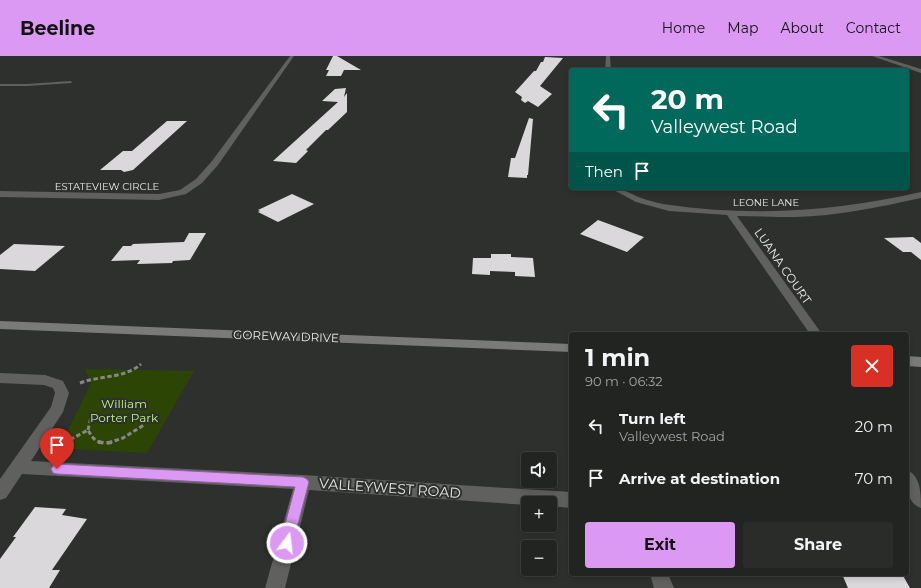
<!DOCTYPE html>
<html lang="en">
<head>
<meta charset="utf-8">
<style>
	:root { --surface:#222422; --page:#2a2c2a; --text:#f1f3f6; --muted:#a2a4a5; --line:#3f4140; --accent:#dc99f4 }
	body { margin:0; font-family:Montserrat,sans-serif; background:var(--page); color:var(--text); height:100vh; display:flex; flex-direction:column; font-size:15px; white-space:nowrap }
	* { box-sizing:border-box; margin:0 }
	p { font-size:13px; color:var(--muted) }
	.icon { flex:none; width:22px; height:22px; fill:none; stroke:currentColor; stroke-width:2; stroke-linecap:round; stroke-linejoin:round }
	.map { position:relative; flex:1; overflow:hidden }
	.sheet { position:absolute; left:569px; top:276px; width:340px; height:244px; display:flex; flex-direction:column; background:var(--surface); border-radius:4px; box-shadow:0 2px 6px #0003,0 0 0 1px var(--line) }
	.sheet>* { flex:none }
	.hud { position:absolute; left:569px; top:12px; width:340px; height:122px; border-radius:4px; box-shadow:0 2px 6px #0003,0 0 0 1px var(--line); background:#00695c; color:#fff; overflow:hidden }
	.controls { position:absolute; left:521px; top:396px; display:grid; gap:8px }
	.controls a { display:grid; place-items:center; width:36px; height:36px; border-radius:4px; background:var(--surface); box-shadow:0 2px 6px #0003,0 0 0 1px var(--line); font-size:20px }
	.pin { position:absolute; display:grid; place-items:center; width:34px; height:34px; color:#fff; margin:-41px -17px; border-radius:50% 50% 50% 0; rotate:-45deg; box-shadow:0 0 4px #0007 }
	.pin .icon { rotate:45deg }
	.me { position:absolute; width:44px; margin:-22px; rotate:15deg; stroke-linejoin:round; filter:drop-shadow(0 0 3px #0008) }
	.turn { display:flex; align-items:center; gap:14px; height:84px; padding:0 16px; font-size:18px }
	.turn .icon { width:52px; height:52px; stroke-width:2.5 }
	.turn b { display:block; font-size:28px; line-height:34px }
	.then { display:flex; align-items:center; height:38px; padding:0 16px; background:#0003; gap:8px; font-size:15px }
	.round { display:grid; place-items:center; flex:none; width:42px; height:42px; border-radius:4px; background:var(--page) }
	.overview { display:flex; align-items:center; justify-content:space-between; height:68px; padding:0 16px }
	h1 { font-size:24px; font-weight:700; line-height:30px }
	.cta { display:flex; gap:8px; margin-top:auto; padding:8px 16px }
	.cta a { flex:1; height:46px; border-radius:4px; background:var(--accent); color:#111; font-size:16px; font-weight:700; line-height:46px; text-align:center }
	.cta a+a { background:var(--page); color:var(--text) }
	ul { padding:0; list-style:none }
	li { display:flex; align-items:center; gap:12px; height:52px; padding:0 16px }
	li div { flex:1 }
	li b { display:block; font-size:15px }
	li em { font-style:normal }
	header { display:flex; align-items:center; gap:24px; box-sizing:border-box; height:56px; padding:0 20px; background:var(--accent); color:#111 }
	header strong { font-size:19px }
	nav { display:flex; gap:22px; margin-inline-start:auto; font-size:14px }
	.map>svg:first-child { display:block }
	.green { fill:#2c4505 }
	.building { fill:#dad8db }
	.lines { fill:none; stroke-linecap:round; stroke-linejoin:round }
	.path-far1 { stroke:#878886; stroke-width:3; stroke-dasharray:4.5 2.5; stroke-linecap:butt }
	.path { stroke:#878886; stroke-width:3.5; stroke-dasharray:5.5 3; stroke-linecap:butt }
	.lane { fill:#60605f; fill-rule:evenodd }
	.street { fill:#60605f; fill-rule:evenodd }
	.secondary { fill:#7a7b79; fill-rule:evenodd }
	.route { fill:#dc99f4; stroke:#8f639f }
	.labels { text-anchor:middle; dominant-baseline:central; stroke-width:4; stroke-linejoin:round; paint-order:stroke }
	.far-street-label { font-size:10px; fill:#e7e8e6; stroke:#2e302d }
	.street-label { font-size:12px; fill:#e7e8e6; stroke:#2e302d }
	.park-label { font-size:12px; fill:#bef384; stroke:#2e302d }
	.near-street-label { font-size:14px; fill:#e7e8e6; stroke:#2e302d }
</style>
</head>
<body>
<header>
<strong>Beeline</strong>
<nav><a>Home</a><a>Map</a><a>About</a><a>Contact</a></nav>
</header>
<div class="map">
<svg width="921" height="532" viewBox="0 0 921 532">
	<rect width="100%" height="100%" fill="#2e302d"/>
	<path class="green" d="M85,313L194,315L147,397L72,393L65,380L91,327Z"/>
	<g class="building">
		<path d="M333,0H337L361,14H344L341,20H326L329,14H326Z"/>
		<path d="M545,1L563,2L540,30L552,38L538,51L528,45L525,47L521,44L522,41L515,36L534,15H536L541,6H543Z"/>
		<path d="M346,32L344,41L347,37V56L328,74H326L306,94L308,95L296,107L273,105L338,46L322,45L335,33Z"/>
		<path d="M529,62L533,63L528,119H527V122L508,121L511,102H515Z"/>
		<path d="M167,65H187L133,114L124,116L121,114H100L123,95H132Z"/>
		<path d="M292,138L314,148L278,166L258,156L260,155L258,154Z"/>
		<path d="M598,164L644,181L627,196L580,178Z"/>
		<path d="M189,177H206L190,204L173,205L172,207L137,208L140,204L111,205L123,190H131L133,188L184,186Z"/>
		<path d="M913,181L921,187V204L911,196H903L884,182Z"/>
		<path d="M14,188L65,190L35,215L0,213V199Z"/>
		<path d="M491,198H511V201L533,202L535,221L515,220V216L490,215V219L472,218L473,202H491Z"/>
		<path d="M35,451L66,453L62,459L87,463L52,514H60L49,532H0V503L16,481H13Z"/>
		<path d="M842,518H902L910,532H848Z"/>
	</g>
	<g class="lines">
		<g class="path-far1">
			<path d="M80,327C100,319 124,323 141,308"/>
			<path d="M88,374L91,361"/>
			<path d="M64,387L88,374C92,381 95,386 104,387"/>
			<path d="M108,387L123,382L144,369"/>
		</g>
		<g class="path">
			<path d="M98,386L106,387L113,386"/>
			<path d="M52,393L66,386"/>
		</g>
		<path class="lane" d="M71,25L72,27L27,30H0V28H27Z"/>
		<g class="street">
			<path d="M290,0H294L218,109L202,127L186,138L159,144L0,141V135L159,138L180,134L196,123L212,105Z"/>
			<path d="M606,0H610L611,14H605Z"/>
			<path d="M872,0H879L921,13V17Z"/>
			<path d="M610,132C623,132 629,137 641,142C650,145 661,148 670,149C755,161 838,155 921,136V142C879,151 837,160 795,161C775,161 756,160 737,160L822,278H810L727,159L669,155L636,146Z"/>
			<path d="M0,317L45,319L63,325L69,337L63,356L31,405L303,419L571,436V452L550,450V447H528V449L309,434L285,532H265L293,433L22,418L6,442L0,444V423L51,351L55,337L53,332L44,329L0,327Z"/>
			<path d="M907,414C921,420 921,438 921,452C905,446 907,428 907,414Z"/>
			<path d="M650,518H668L674,532H654Z"/>
		</g>
		<g class="secondary">
			<path d="M0,265L571,288V296L0,273Z"/>
			<path d="M907,300L921,301V311L907,310Z"/>
		</g>
	</g>
	<path class="route" d="M57,408L303,421L307,423L309,426L293,487L291,491L287,493L282,491L280,487L295,431L57,418L53,417L51,413L53,410Z"/>
	<g class="labels">
		<g class="far-street-label">
			<text x="107" y="130">ESTATEVIEW CIRCLE</text>
			<text x="766" y="146">LEONE LANE</text>
		</g>
		<g class="street-label">
			<text transform="translate(783 210) rotate(55)">LUANA COURT</text>
			<text transform="translate(286 280) rotate(2)">GOREWAY DRIVE</text>
		</g>
		<g class="park-label">
			<text x="124" y="347">William<tspan x="124" dy="14">Porter Park</tspan></text>
		</g>
		<g class="near-street-label">
			<text transform="translate(390 432) rotate(4)">VALLEYWEST ROAD</text>
		</g>
	</g>
</svg>
<div class="controls">
<a><svg class="icon" aria-label="sound" viewBox="0 0 24 24"><path d="M4 9h4l5-4v14l-5-4H4zM17 9q2 3 0 6"/></svg></a>
<a>+</a>
<a>−</a>
</div>
<div class="pin" style="left:57px;top:413px;background:#d93025"><svg class="icon" aria-label="arrive" viewBox="0 0 24 24"><path d="M6 21V4h12l-3 4 3 4H6"/></svg></div>
<svg class="me" style="left:287px;top:487px" viewBox="-20 -20 40 40"><circle r="17" fill="#dc99f4" stroke="#fff" stroke-width="3"/><path d="M0-11L8 9 0 5-8 9z" fill="#fff"/></svg>
<div class="hud">
<div class="turn"><svg class="icon" aria-label="left" viewBox="0 0 24 24"><path d="M17 20v-9H6M10 6l-5 5 5 5"/></svg><div><b>20 m</b>Valleywest Road</div></div>
<div class="then">Then<svg class="icon" aria-label="arrive" viewBox="0 0 24 24"><path d="M6 21V4h12l-3 4 3 4H6"/></svg></div>
</div>
<section class="sheet">
<div class="overview"><div><h1>1 min</h1><p>90 m · 06:32</p></div><a class="round" style="background:#d93025;color:#fff"><svg class="icon" aria-label="close" viewBox="0 0 24 24"><path d="M6 6l12 12M18 6L6 18"/></svg></a></div>
<ul>
<li><svg class="icon" aria-label="left" viewBox="0 0 24 24"><path d="M17 20v-9H6M10 6l-5 5 5 5"/></svg><div><b>Turn left</b><p>Valleywest Road</p></div><em>20 m</em></li>
<li><svg class="icon" aria-label="arrive" viewBox="0 0 24 24"><path d="M6 21V4h12l-3 4 3 4H6"/></svg><div><b>Arrive at destination</b></div><em>70 m</em></li>
</ul>
<div class="cta"><a>Exit</a><a>Share</a></div>
</section>
</div>
</body>
</html>
